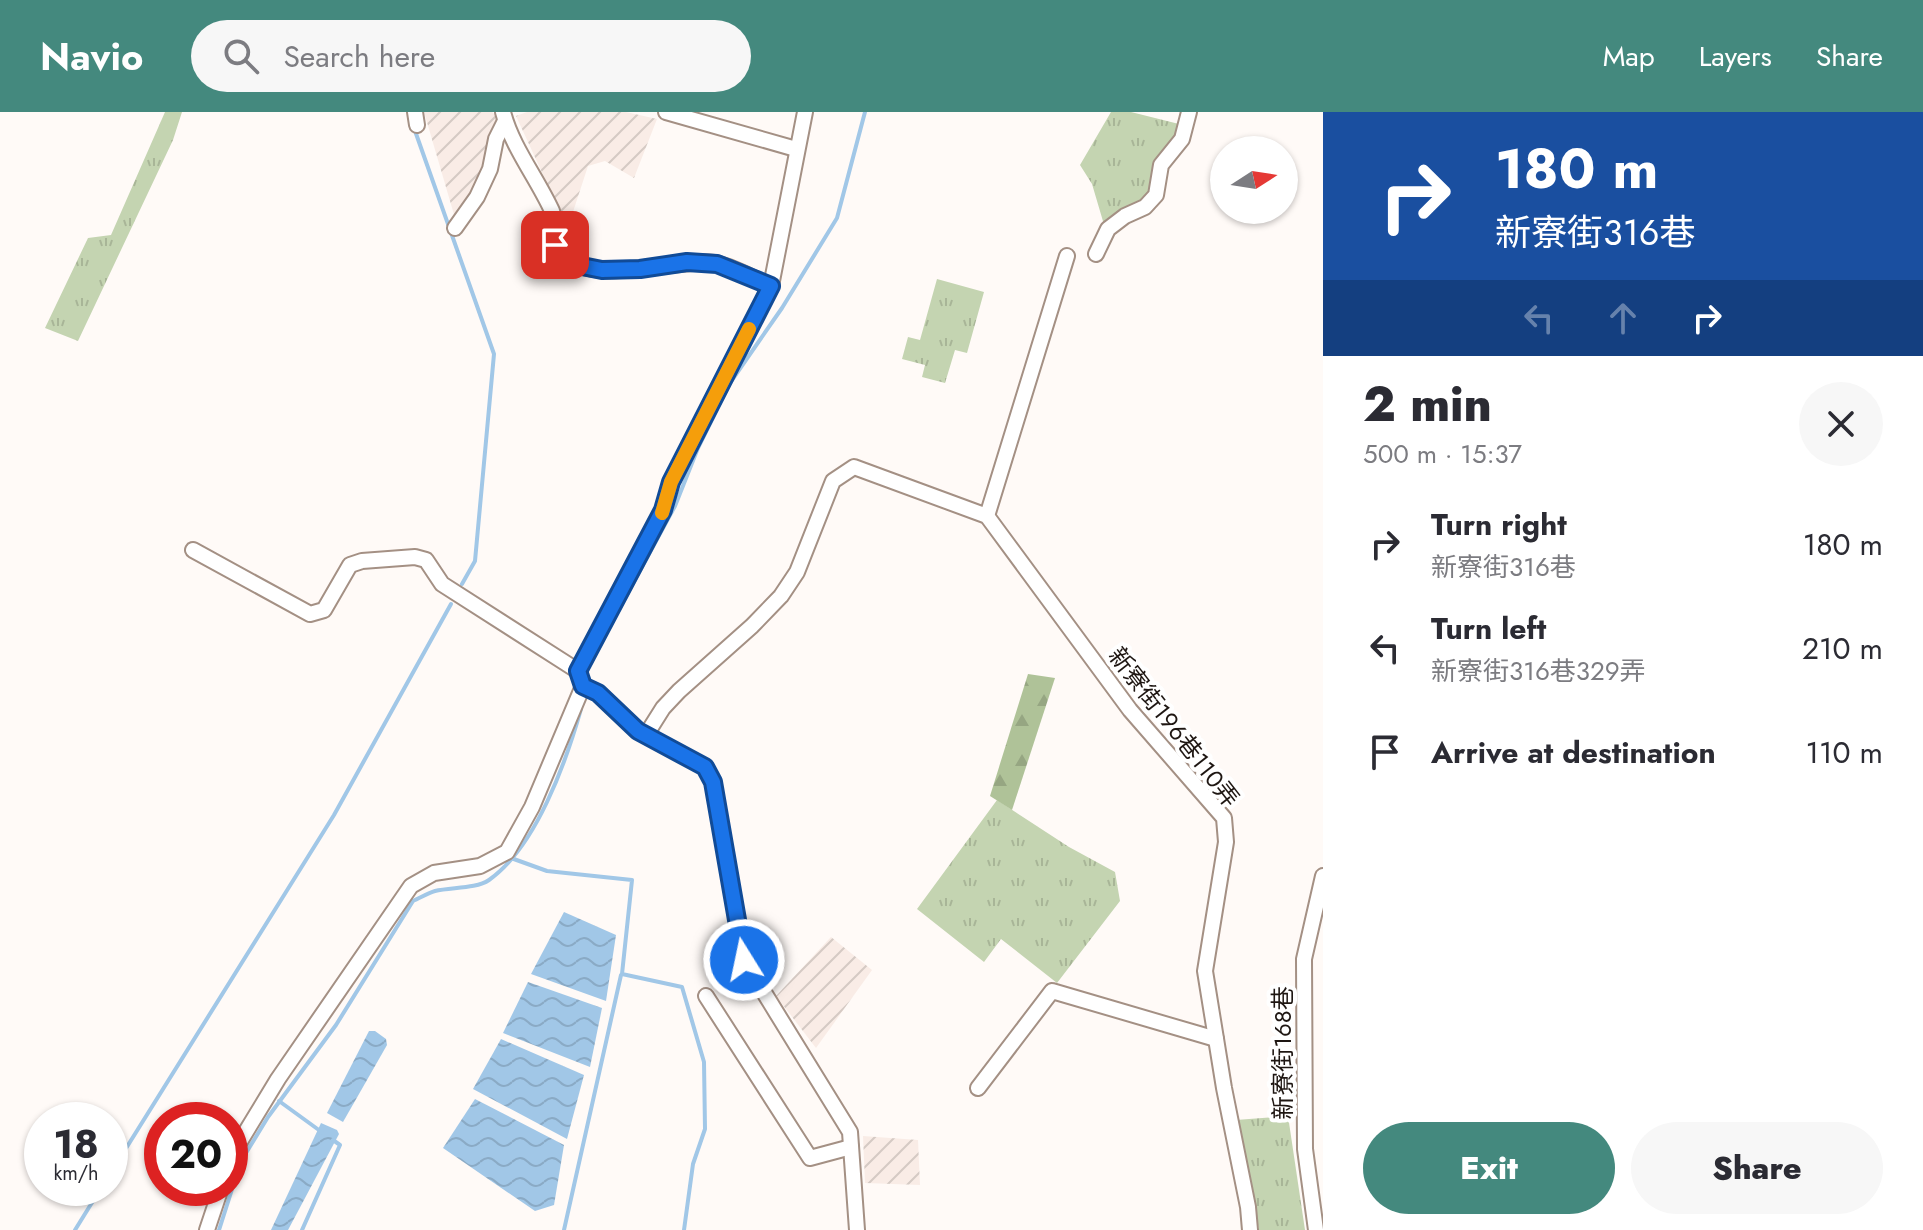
<!DOCTYPE html>
<html lang="en">
<head>
<meta charset="utf-8">
<style>
	:root { --surface:#fff; --page:#f7f7f7; --text:#2b2b33; --muted:#7c7c81; --accent:#44897e }
	body { margin:0; font-family:Jost,"Noto Sans TC",sans-serif; background:var(--page); color:var(--text); height:100vh; display:flex; flex-direction:column; font-size:30px; white-space:nowrap }
	* { box-sizing:border-box; margin:0 }
	p { font-size:26px; color:var(--muted) }
	.icon { flex:none; width:44px; height:44px; fill:none; stroke:currentColor; stroke-width:2; stroke-linecap:round; stroke-linejoin:round }
	.map { position:relative; flex:1; overflow:hidden }
	.details { display:flex; flex-direction:column; background:var(--surface); width:600px }
	.details>* { flex:none }
	.guide { background:#1a4fa0; color:#fff; overflow:hidden }
	.needle { width:52px; rotate:78deg }
	.buttons { position:absolute; left:1210px; top:24px; display:grid; gap:16px }
	.buttons a { display:grid; place-items:center; width:88px; height:88px; border-radius:50%; background:var(--surface); box-shadow:0 2px 6px #0004; font-size:40px }
	.speed { position:absolute; left:24px; top:990px; display:flex; gap:16px; font-size:40px; font-weight:700; text-align:center }
	.speed>* { display:grid; place-content:center; width:104px; height:104px; border-radius:50%; background:var(--surface); box-shadow:0 2px 6px #0004; line-height:1 }
	.speed small { font-size:20px; font-weight:400 }
	.speed .limit { border:12px solid #d22; background:#fff; color:#111 }
	.pin { position:absolute; display:grid; place-items:center; width:68px; height:68px; color:#fff; margin:-34px; border-radius:16px; box-shadow:0 4px 12px #0006 }
	.me { position:absolute; width:88px; margin:-44px; rotate:350deg; stroke-linejoin:round; filter:drop-shadow(0 0 6px #0008) }
	.turn { display:flex; align-items:center; gap:28px; height:168px; padding:0 40px; font-size:36px }
	.turn .icon { width:104px; height:104px; stroke-width:2.5 }
	.turn b { display:block; font-size:56px; line-height:68px }
	.lanes { display:flex; align-items:center; height:76px; padding:0 40px; background:#0003; justify-content:center; gap:40px; direction:ltr }
	.lanes .off { opacity:.35 }
	.round { display:grid; place-items:center; flex:none; width:84px; height:84px; border-radius:42px; background:var(--page) }
	.overview { display:flex; align-items:center; justify-content:space-between; height:136px; padding:0 40px }
	h1 { font-size:48px; font-weight:800; line-height:60px }
	.button { display:flex; gap:16px; margin-top:auto; padding:16px 40px }
	.button a { flex:1; height:92px; border-radius:48px; background:var(--accent); color:#fff; font-size:32px; font-weight:800; line-height:92px; text-align:center }
	.button a+a { background:var(--page); color:var(--text) }
	ul { padding:0; list-style:none }
	li { display:flex; align-items:center; gap:24px; height:104px; padding:0 40px }
	li div { flex:1 }
	li b { display:block; font-size:30px }
	li em { font-style:normal }
	header { display:flex; align-items:center; gap:48px; box-sizing:border-box; height:112px; padding:0 40px; background:var(--accent); color:#fff }
	header strong { font-size:38px }
	nav { display:flex; gap:44px; margin-inline-start:auto; font-size:28px }
	.search { width:560px; height:72px; background:var(--page); display:flex; align-items:center; gap:20px; box-sizing:border-box; padding:0 28px; border-radius:44px; color:var(--muted); font-size:30px }
	main { display:flex; flex:1; min-height:0 }
	.map>svg:first-child { display:block }
	.industrial { fill:url(#industrial-furrows) }
	.grass { fill:url(#grass-tufts) }
	.forest { fill:url(#forest-firs) }
	.water { fill:url(#water-waves) }
	.lines { fill:none; stroke-linecap:round; stroke-linejoin:round }
	.stream { stroke:#a1c7e7; stroke-width:4 }
	.minor-casing { stroke:#a49084; stroke-width:18 }
	.minor { stroke:#fff; stroke-width:14 }
	.route-casing { stroke:#114b97; stroke-width:20 }
	.route { stroke:#1a73e8; stroke-width:14 }
	.slow { stroke:#f59e0b; stroke-width:14 }
	.labels { text-anchor:middle; dominant-baseline:central; stroke-width:8; stroke-linejoin:round; paint-order:stroke }
	.street-label { font-size:24px; fill:#1e1612; stroke:#fff }
</style>
</head>
<body>
<header>
<strong>Navio</strong>
<div class="search"><svg class="icon" aria-label="search" viewBox="0 0 24 24"><circle cx="10" cy="10" r="6"/><path d="M15 15l6 6"/></svg>Search here</div>
<nav><a>Map</a><a>Layers</a><a>Share</a></nav>
</header>
<main>
<div class="map">
<svg width="1323" height="1118" viewBox="0 0 1323 1118">
	<defs>
		<pattern id="industrial-furrows" width="10" height="10" patternUnits="userSpaceOnUse" patternTransform="scale(2)"><rect width="10" height="10" fill="#f9ece6"/><path d="M-1 1l2-2M0 10L10 0M9 11l2-2" fill="none" stroke="#d5cac4"/></pattern>
		<pattern id="grass-tufts" width="24" height="20" patternUnits="userSpaceOnUse" patternTransform="scale(2)"><rect width="24" height="20" fill="#c4d4b1"/><path d="M3 7l-1-3M5 7V3M7 7l1-3M15 17l-1-3M17 17v-4M19 17l1-3" fill="none" stroke="#a8b597"/></pattern>
		<pattern id="forest-firs" width="22" height="20" patternUnits="userSpaceOnUse" patternTransform="scale(2)"><rect width="22" height="20" fill="#afc298"/><path d="M5 1l3.5 6h-7zM16 11l3.5 6h-7z" fill="#96a682"/></pattern>
		<pattern id="water-waves" width="16" height="10" patternUnits="userSpaceOnUse" patternTransform="scale(2)"><rect width="16" height="10" fill="#a1c7e7"/><path d="M0 5q4-4 8 0t8 0" fill="none" stroke="#8aaac5"/></pattern>
	</defs>
	<rect width="100%" height="100%" fill="#fffaf7"/>
	<g class="industrial">
		<path d="M424,0H492L498,5L483,62L455,106Z"/>
		<path d="M527,0H626L657,7L634,66L605,49L588,54L571,106H563L516,4Z"/>
		<path d="M831,825L872,858L816,936L776,884Z"/>
		<path d="M863,1024L918,1028L920,1073L865,1071Z"/>
	</g>
	<g class="grass">
		<path d="M165,0H182L173,28L78,229L45,216L88,126L111,123Z"/>
		<path d="M1111,0H1131L1183,13L1156,81L1105,116L1092,72L1080,53Z"/>
		<path d="M937,167L984,180L967,241L955,238L945,271L922,265L925,253L902,247L908,225L920,228Z"/>
		<path d="M997,688L1069,735L1115,760L1120,789L1057,871L1001,827L984,850L917,797Z"/>
		<path d="M1288,1004L1305,1118H1259L1236,1008Z"/>
	</g>
	<path class="forest" d="M1028,562L1055,566L1012,698L990,684Z"/>
	<g class="water">
		<path d="M564,800L616,823L606,889L531,862Z"/>
		<path d="M528,870L602,896L590,955L503,921Z"/>
		<path d="M369,919H375L386,927L387,933L343,1010L327,1001Z"/>
		<path d="M501,927L584,963L567,1027L473,977Z"/>
		<path d="M475,987L564,1033L554,1093L535,1099L443,1036Z"/>
		<path d="M321,1011L337,1018L339,1022L288,1118H271Z"/>
	</g>
	<g class="lines">
		<g class="stream">
			<path d="M414,16L494,242L475,449L462,472"/>
			<path d="M604,525L675,394L698,336L730,271L782,196L837,106L865,0"/>
			<path d="M511,746L547,759L632,768L622,862L682,875L704,950L705,1017L693,1052L684,1118"/>
			<path d="M279,989L323,1021"/>
			<path d="M110,1062L334,703L451,492"/>
			<path d="M75,1118L101,1076"/>
			<path d="M219,1118L241,1049L268,1005L336,913L413,789C420,786 428,781 435,779C451,775 476,777 489,768C536,735 566,650 581,597"/>
			<path d="M302,1118L340,1033L333,1028"/>
			<path d="M564,1118L621,863"/>
		</g>
		<defs>
			<g id="minor">
				<path d="M415,0L417,13"/>
				<path d="M503,0C512,35 537,66 552,99C556,110 551,125 557,135C582,180 672,145 714,151C733,154 753,167 771,174"/>
				<path d="M666,0L796,37"/>
				<path d="M805,0L771,174L671,370L663,398L578,559L583,574L598,581L638,619L705,655L713,670L744,848L850,1020L857,1118"/>
				<path d="M455,116L477,85L490,57L496,27L505,9"/>
				<path d="M1096,142L1108,117L1125,104L1145,95L1156,83L1161,53L1182,27L1189,0"/>
				<path d="M987,404L1067,144"/>
				<path d="M193,438L310,502L324,498L350,453L362,449L415,445L426,448L442,472L578,559"/>
				<path d="M646,623L663,596L679,579L752,514L781,484L797,460L833,369L854,355L987,404L1130,598L1224,706L1226,730L1205,859L1224,976L1248,1095L1250,1118"/>
				<path d="M706,884L810,1046L851,1035"/>
				<path d="M978,976L1052,879L1216,927"/>
				<path d="M230,1046L278,967L411,774L434,761L480,754L507,740L532,695L583,574"/>
				<path d="M207,1118L221,1076"/>
				<path d="M1316,1118L1305,1037L1304,847L1323,764"/>
			</g>
		</defs>
		<use href="#minor" class="minor-casing"/>
		<use href="#minor" class="minor"/>
	</g>
	<g class="lines">
		<defs>
			<path id="route" d="M555,133L572,152L602,158L640,157L687,150L717,152L771,174L671,370L663,398L578,559L583,574L598,581L638,619L705,655L713,670L744,848"/>
		</defs>
		<use href="#route" class="route-casing"/>
		<use href="#route" class="route"/>
		<path class="slow" d="M662,401L671,370L749,217"/>
	</g>
	<g class="labels">
		<g class="street-label">
			<text transform="translate(1174 615) rotate(52)">新寮街196巷110弄</text>
			<text transform="translate(1282 941) rotate(-90)">新寮街168巷</text>
		</g>
	</g>
</svg>
<div class="buttons">
<a><svg class="needle" viewBox="-14 -14 28 28"><path d="M0-13l5 13h-10z" fill="#e53935"/><path d="M0 13l5-13h-10z" fill="#7c7c81"/></svg></a>
</div>
<div class="speed"><div>18<small>km/h</small></div><div class="limit">20</div></div>
<div class="pin" style="left:555px;top:133px;background:#d93025"><svg class="icon" aria-label="arrive" viewBox="0 0 24 24"><path d="M6 21V4h12l-3 4 3 4H6"/></svg></div>
<svg class="me" style="left:744px;top:848px" viewBox="-20 -20 40 40"><circle r="17" fill="#1a73e8" stroke="#fff" stroke-width="3"/><path d="M0-11L8 9 0 5-8 9z" fill="#fff"/></svg>
</div>
<section class="details">
<div class="guide">
<div class="turn"><svg class="icon" aria-label="right" viewBox="0 0 24 24"><path d="M7 20v-9h11M14 6l5 5-5 5"/></svg><div><b>180 m</b>新寮街316巷</div></div>
<div class="lanes"><svg class="icon off" aria-label="left" viewBox="0 0 24 24"><path d="M17 20v-9H6M10 6l-5 5 5 5"/></svg><svg class="icon off" aria-label="ahead" viewBox="0 0 24 24"><path d="M12 20V5M6 11l6-6 6 6"/></svg><svg class="icon" aria-label="right" viewBox="0 0 24 24"><path d="M7 20v-9h11M14 6l5 5-5 5"/></svg></div>
</div>
<div class="overview"><div><h1>2 min</h1><p>500 m · 15:37</p></div><a class="round"><svg class="icon" aria-label="close" viewBox="0 0 24 24"><path d="M6 6l12 12M18 6L6 18"/></svg></a></div>
<ul>
<li><svg class="icon" aria-label="right" viewBox="0 0 24 24"><path d="M7 20v-9h11M14 6l5 5-5 5"/></svg><div><b>Turn right</b><p>新寮街316巷</p></div><em>180 m</em></li>
<li><svg class="icon" aria-label="left" viewBox="0 0 24 24"><path d="M17 20v-9H6M10 6l-5 5 5 5"/></svg><div><b>Turn left</b><p>新寮街316巷329弄</p></div><em>210 m</em></li>
<li><svg class="icon" aria-label="arrive" viewBox="0 0 24 24"><path d="M6 21V4h12l-3 4 3 4H6"/></svg><div><b>Arrive at destination</b></div><em>110 m</em></li>
</ul>
<div class="button"><a>Exit</a><a>Share</a></div>
</section>
</main>
</body>
</html>
